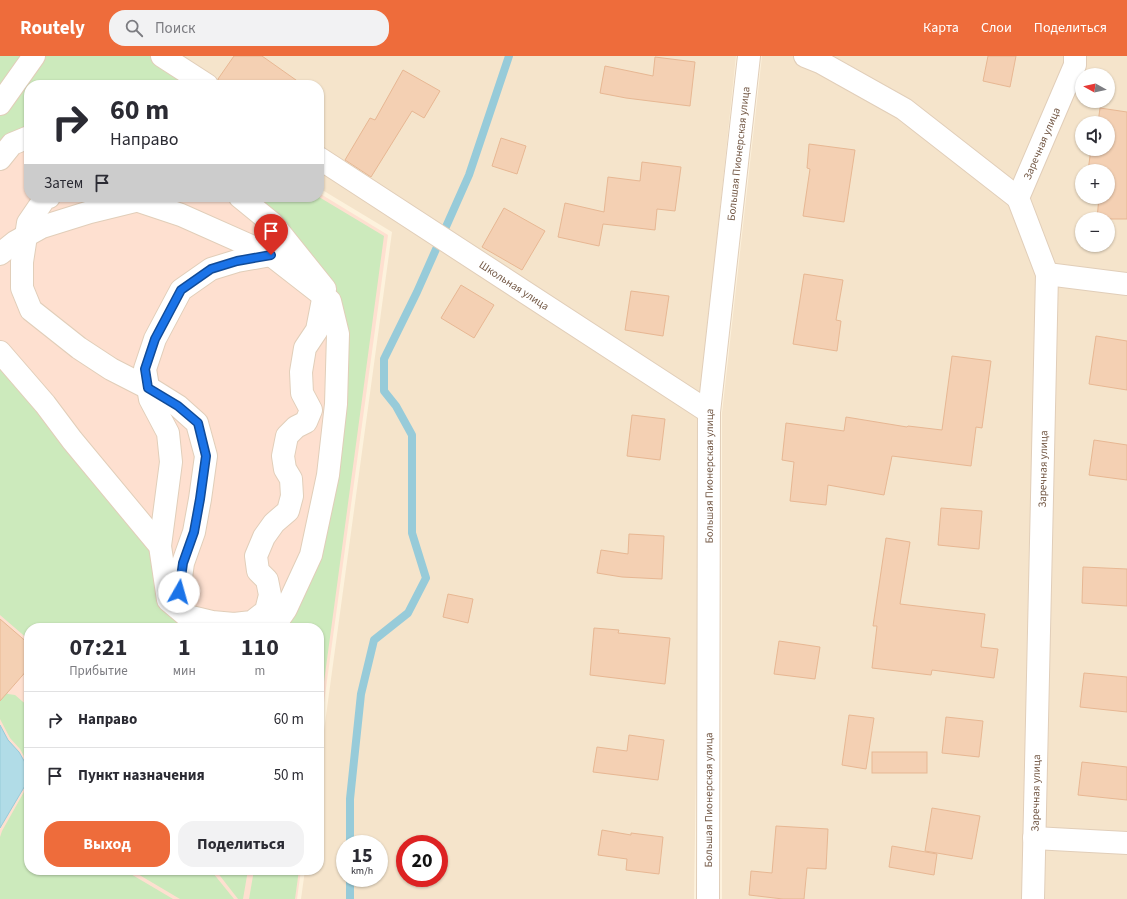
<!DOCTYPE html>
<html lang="ru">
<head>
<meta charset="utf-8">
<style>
	:root { --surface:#fff; --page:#f2f2f3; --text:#2b2b33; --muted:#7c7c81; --line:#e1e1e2; --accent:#ee6c3b }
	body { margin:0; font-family:"Source Sans 3",sans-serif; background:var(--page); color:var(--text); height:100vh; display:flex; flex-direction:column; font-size:15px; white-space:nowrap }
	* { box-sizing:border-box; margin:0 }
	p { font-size:13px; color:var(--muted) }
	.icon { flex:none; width:22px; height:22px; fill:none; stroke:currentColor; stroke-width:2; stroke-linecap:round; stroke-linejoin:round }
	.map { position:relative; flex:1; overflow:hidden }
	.details { position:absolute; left:24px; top:567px; width:300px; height:252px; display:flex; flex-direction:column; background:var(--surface); border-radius:16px; box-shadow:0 1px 3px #0004 }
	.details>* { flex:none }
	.guide { position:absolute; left:24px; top:24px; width:300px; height:122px; border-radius:16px; box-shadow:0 1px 3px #0004; background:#fff; color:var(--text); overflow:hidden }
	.needle { width:26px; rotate:278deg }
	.buttons { position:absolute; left:1075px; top:12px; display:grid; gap:8px }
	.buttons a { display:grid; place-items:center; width:40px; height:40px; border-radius:50%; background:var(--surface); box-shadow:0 1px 3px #0004; font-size:20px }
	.speed { position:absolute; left:336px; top:779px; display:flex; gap:8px; font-size:20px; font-weight:700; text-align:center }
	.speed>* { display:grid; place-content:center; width:52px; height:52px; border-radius:50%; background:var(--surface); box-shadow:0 1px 3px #0004; line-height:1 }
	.speed small { font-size:10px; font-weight:400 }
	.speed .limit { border:6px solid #d22; background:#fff; color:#111 }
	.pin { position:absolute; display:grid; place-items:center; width:34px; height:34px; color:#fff; margin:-41px -17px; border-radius:50% 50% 50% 0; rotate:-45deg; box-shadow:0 0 4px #0007 }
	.pin .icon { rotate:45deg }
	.me { position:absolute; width:44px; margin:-22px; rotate:7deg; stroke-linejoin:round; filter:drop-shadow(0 0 3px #0008) }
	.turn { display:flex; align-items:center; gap:14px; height:84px; padding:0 20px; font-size:18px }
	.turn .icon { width:52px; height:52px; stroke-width:2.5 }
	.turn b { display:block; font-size:28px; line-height:34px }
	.then { display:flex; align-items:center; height:38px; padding:0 20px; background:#0003; gap:8px; font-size:15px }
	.eta { display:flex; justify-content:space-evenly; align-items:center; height:68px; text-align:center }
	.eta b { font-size:24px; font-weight:700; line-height:28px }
	.button { display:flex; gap:8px; margin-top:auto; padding:8px 20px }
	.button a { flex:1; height:46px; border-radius:16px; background:var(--accent); color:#fff; font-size:16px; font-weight:700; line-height:46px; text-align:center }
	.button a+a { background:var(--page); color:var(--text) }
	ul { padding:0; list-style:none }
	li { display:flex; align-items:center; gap:12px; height:56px; padding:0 20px; border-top:1px solid var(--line) }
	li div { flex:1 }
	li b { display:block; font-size:15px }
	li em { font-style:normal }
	header { display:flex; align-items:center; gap:24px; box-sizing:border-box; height:56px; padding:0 20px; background:var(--accent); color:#fff }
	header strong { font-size:19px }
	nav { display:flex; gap:22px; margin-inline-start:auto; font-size:14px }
	.search { width:280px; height:36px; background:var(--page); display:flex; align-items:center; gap:10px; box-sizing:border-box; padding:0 14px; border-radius:16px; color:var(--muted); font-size:15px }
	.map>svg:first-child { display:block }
	.residential { fill:#f5e4cb; fill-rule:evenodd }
	.commercial { fill:#fee0d0 }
	.green { fill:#cceabc }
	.water { fill:#b1dce7; stroke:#97cbd9 }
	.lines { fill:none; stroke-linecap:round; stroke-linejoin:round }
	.stream { stroke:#97cbd9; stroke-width:8 }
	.building { fill:#f4d0b3; stroke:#e7b793 }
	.minor-casing { stroke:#e1ceb9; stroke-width:24 }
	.minor { stroke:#fff; stroke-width:22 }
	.route-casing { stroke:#114b97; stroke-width:10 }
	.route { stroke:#1a73e8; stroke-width:7 }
	.labels { text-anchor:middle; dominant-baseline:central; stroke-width:4; stroke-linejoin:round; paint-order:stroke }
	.street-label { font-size:11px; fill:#735845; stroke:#fff6e4 }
</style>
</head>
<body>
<header>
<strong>Routely</strong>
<div class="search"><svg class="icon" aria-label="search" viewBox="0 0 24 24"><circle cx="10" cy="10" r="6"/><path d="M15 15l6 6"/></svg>Поиск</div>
<nav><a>Карта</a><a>Слои</a><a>Поделиться</a></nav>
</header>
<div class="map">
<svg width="1127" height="843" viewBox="0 0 1127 843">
	<rect width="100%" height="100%" fill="#fdf2dd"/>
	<g class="residential">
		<path d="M99,0H736L702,325L694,843H301L305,814H319V711L392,176L319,132V29H147ZM345,788H379V822H345ZM405,788H439V822H405Z"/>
		<path d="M762,0H1127V843H722V357ZM1082,19H1108V45H1082ZM1082,67H1108V93H1082ZM1082,115H1108V141H1082ZM1082,163H1108V189H1082Z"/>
	</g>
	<path class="commercial" d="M0,0L29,29V141H319V137L388,179L319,683V572H29V814H301L297,843H0Z"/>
	<g class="green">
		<path d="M0,0H31L0,43Z"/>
		<path d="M39,0H158L202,29H29V79L0,99V54Z"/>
		<path d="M242,141H319L384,180L319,663V572H276L313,499L340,277Z"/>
		<path d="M0,301L156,491L190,572H29V584L0,559Z"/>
		<path d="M0,631L8,638L15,639L29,651V709L20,693L10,682L0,663Z"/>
		<path d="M29,727V814H124L173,843H0V781L2,775Z"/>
		<path d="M131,814H164L173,819L177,814H214L213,817L234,843H180Z"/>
		<path d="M217,814H248L243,843H238L217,816Z"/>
		<path d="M254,814H299L295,843H249Z"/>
	</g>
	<path class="water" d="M0,669L8,684L19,696L27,710L29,719L26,728L0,772Z"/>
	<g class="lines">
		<g class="stream">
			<path d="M350,788V743L361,638L374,584L408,557L426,522L412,477V379L396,350L384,335V303L417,236L469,119L509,0"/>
			<path d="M350,822V843"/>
		</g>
	</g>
	<g class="building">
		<path d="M234,0H262L303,29H219L218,23Z"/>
		<path d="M988,0H1016L1010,31L983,25Z"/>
		<path d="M655,1L695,6L690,50L626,42L600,37L605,10L653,20Z"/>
		<path d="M403,14L440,35L424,62L412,55L371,121L345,104L370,62L375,64Z"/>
		<path d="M1100,52L1127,56V163H1097L1099,141H1108V115H1088L1091,93H1108V67H1098Z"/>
		<path d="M501,82L526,90L517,118L492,110Z"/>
		<path d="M809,88L855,94L844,166L803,160L810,113L807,112Z"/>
		<path d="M642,106L681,111L675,155L657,153L655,174L603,168L599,190L558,181L565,147L604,156L608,121L640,125Z"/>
		<path d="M504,152L545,175L522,214L482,191Z"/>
		<path d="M804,218L843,224L836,264L841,265L837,295L793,288Z"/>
		<path d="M461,229L494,249L474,282L441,262Z"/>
		<path d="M631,235L669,240L663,280L625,274Z"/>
		<path d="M1096,280L1127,285V334L1089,328Z"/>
		<path d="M952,300L991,305L982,372L976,371L971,410L892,400L884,439L828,429L826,449L790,445L794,406L782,404L786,367L844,375L846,361L907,371L908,370L942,374Z"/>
		<path d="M632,359L665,363L660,404L627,400Z"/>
		<path d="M1094,384L1127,389V424L1089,419Z"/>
		<path d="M941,452L982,455L979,493L938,489Z"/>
		<path d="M629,478L664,480L662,523L622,521L597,517L601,494L628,498Z"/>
		<path d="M886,482L910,486L900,548L985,558L981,591L998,593L994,622L932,614L931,619L872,612L877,570H873Z"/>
		<path d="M1083,511L1127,513V550L1082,547Z"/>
		<path d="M448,538L473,543L468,567L443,561Z"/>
		<path d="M0,563L29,588V612L0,645Z"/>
		<path d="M594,572L619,574L618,577L670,582L665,628L590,619Z"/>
		<path d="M779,585L820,591L815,623L774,618Z"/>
		<path d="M1084,617L1127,621V656L1080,651Z"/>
		<path d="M849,659L874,662L866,713L842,709Z"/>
		<path d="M946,661L983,665L979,701L942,697Z"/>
		<path d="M629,679L664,684L658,724L593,716L597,691L627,695Z"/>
		<rect x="872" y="696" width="55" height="21"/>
		<path d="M1082,706L1127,711V744L1078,739Z"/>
		<path d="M932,752L980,760L972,803L925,795Z"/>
		<path d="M776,770L828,773L826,813L807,812L804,843H783L749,839L751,815L772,817Z"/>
		<path d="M602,774L631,779V777L663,781L659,818L626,814L627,803L598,799Z"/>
		<path d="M892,790L937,798L934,819L889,811Z"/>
	</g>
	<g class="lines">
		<defs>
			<g id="minor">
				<path d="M162,0L207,29"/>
				<path d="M805,0L820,6L904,53L1018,142"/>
				<path d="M0,48L34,0"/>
				<path id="s1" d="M319,102L709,356"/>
				<path d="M0,103L12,88L29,81"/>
				<path d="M49,141L45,142L28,167L22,206V232L31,254L79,292L111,313L154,335L178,350L197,367L206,400L200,443L194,476L183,507L179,536L184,556"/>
				<path d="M127,141L181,159L271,199L330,245L338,278L336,348L328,419L311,499L286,553L275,569L270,572"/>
				<path d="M0,198L15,186L42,171L90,156L143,143"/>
				<path d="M1047,218L1127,228"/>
				<path d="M0,296L45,348L72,384L160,490L168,544L187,560L212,566L234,568L252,566L266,555L270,539L267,524L258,515L256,500L264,481L274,467L288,455L292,440L291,423L285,413L283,400L287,380L296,371L306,366L311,354L302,337L301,316L305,292L317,274L325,233L272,167L240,141"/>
				<path d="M160,490L171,406L168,377L150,343L145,313L155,283L181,234L211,213L237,205L271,199"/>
				<path d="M1034,782L1127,787"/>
				<path id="s2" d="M708,843L709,356L749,0"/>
				<path id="s3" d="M1033,843L1047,218L1018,142L1075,9V0"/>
			</g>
		</defs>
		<use href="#minor" class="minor-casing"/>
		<use href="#minor" class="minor"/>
	</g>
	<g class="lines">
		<defs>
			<path id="route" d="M179,536L183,507L194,476L200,443L206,400L198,367L178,350L148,332L145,313L155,283L181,234L211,213L237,205L271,199"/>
		</defs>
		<use href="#route" class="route-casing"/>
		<use href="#route" class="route"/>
	</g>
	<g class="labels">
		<g class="street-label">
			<text stroke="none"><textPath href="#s3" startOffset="766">Заречная улица</textPath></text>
			<text stroke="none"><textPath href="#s2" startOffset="747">Большая Пионерская улица</textPath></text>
			<text stroke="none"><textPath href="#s1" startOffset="233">Школьная улица</textPath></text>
			<text stroke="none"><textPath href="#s3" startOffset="430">Заречная улица</textPath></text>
			<text stroke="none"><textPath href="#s2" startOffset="423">Большая Пионерская улица</textPath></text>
			<text stroke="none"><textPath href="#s3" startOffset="106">Заречная улица</textPath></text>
			<text stroke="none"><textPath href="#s2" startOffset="99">Большая Пионерская улица</textPath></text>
		</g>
	</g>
</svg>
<div class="buttons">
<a><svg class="needle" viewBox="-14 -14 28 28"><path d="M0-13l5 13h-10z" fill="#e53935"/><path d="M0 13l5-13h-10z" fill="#7c7c81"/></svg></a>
<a><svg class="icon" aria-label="sound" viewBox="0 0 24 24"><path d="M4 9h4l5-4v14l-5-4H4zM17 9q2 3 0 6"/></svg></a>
<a>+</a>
<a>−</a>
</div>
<div class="speed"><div>15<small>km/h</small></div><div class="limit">20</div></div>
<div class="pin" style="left:271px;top:199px;background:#d93025"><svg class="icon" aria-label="arrive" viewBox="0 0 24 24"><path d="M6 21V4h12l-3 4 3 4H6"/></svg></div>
<svg class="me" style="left:179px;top:536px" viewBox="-20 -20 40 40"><circle r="19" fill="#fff"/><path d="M0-13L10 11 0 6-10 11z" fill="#1a73e8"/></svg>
<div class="guide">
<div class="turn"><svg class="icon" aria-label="right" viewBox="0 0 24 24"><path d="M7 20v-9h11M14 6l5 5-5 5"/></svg><div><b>60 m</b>Направо</div></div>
<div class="then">Затем<svg class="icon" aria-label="arrive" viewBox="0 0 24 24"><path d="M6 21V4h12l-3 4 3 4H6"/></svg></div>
</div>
<section class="details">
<div class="eta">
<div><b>07:21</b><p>Прибытие</p></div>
<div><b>1</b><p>мин</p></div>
<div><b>110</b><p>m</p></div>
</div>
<ul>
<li><svg class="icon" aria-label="right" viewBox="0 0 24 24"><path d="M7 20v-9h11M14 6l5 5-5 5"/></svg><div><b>Направо</b></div><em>60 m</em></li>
<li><svg class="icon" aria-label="arrive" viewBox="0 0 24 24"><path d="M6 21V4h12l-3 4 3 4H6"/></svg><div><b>Пункт назначения</b></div><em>50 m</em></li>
</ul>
<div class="button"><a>Выход</a><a>Поделиться</a></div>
</section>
</div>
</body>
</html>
